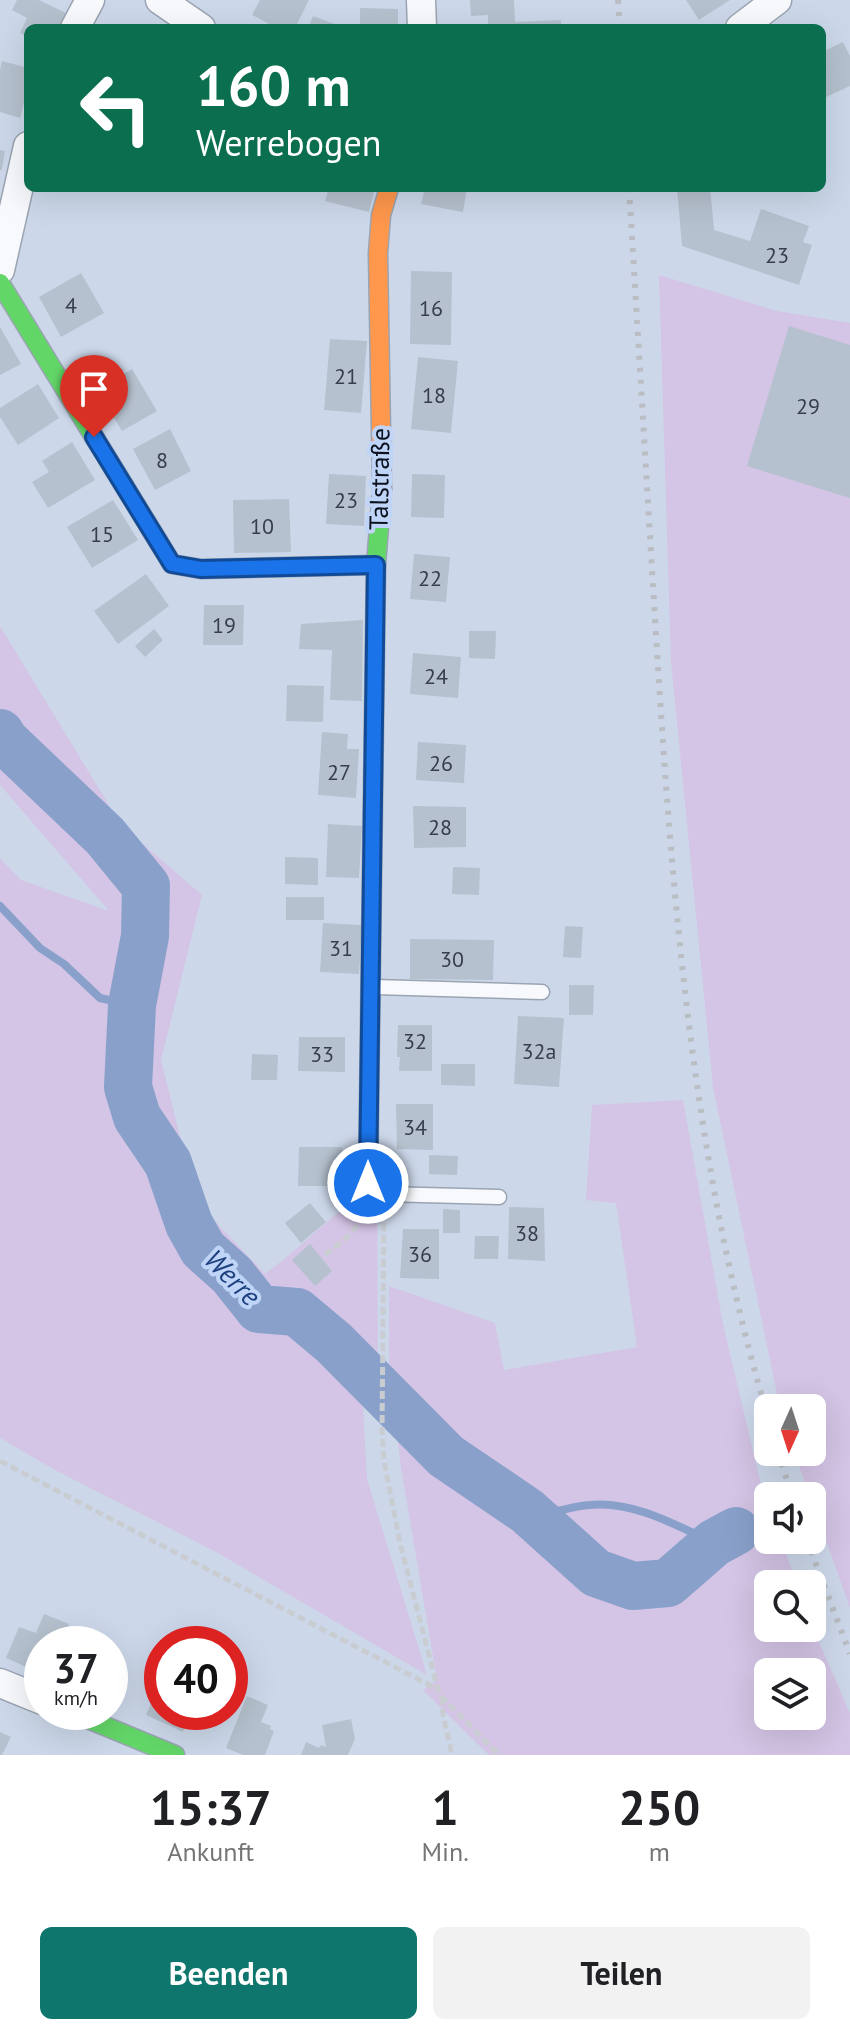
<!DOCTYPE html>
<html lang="de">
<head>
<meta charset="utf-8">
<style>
	:root { --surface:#fff; --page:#f2f2f2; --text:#202124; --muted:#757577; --accent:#0f766e }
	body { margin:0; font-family:"PT Sans",sans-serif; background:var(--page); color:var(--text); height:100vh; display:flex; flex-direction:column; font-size:30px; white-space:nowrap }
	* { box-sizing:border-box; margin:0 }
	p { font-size:26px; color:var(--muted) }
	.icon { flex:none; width:44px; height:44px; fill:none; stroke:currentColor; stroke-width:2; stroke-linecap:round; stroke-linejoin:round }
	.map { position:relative; height:1755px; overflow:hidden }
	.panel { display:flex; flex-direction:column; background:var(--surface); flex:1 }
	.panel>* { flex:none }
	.top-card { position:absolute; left:24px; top:24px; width:802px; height:168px; border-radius:12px; box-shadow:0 8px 32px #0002; background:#0b6e4f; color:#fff; overflow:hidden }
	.needle { width:52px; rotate:183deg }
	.buttons { position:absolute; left:754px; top:1394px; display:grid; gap:16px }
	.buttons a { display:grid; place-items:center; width:72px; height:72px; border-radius:12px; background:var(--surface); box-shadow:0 8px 32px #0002; font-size:40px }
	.speed { position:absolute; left:24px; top:1626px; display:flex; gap:16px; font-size:40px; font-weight:700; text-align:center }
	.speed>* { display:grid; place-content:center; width:104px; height:104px; border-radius:50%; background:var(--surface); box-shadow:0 8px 32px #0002; line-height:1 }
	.speed small { font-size:20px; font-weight:400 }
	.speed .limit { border:12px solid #d22; background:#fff; color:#111 }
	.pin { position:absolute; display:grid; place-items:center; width:68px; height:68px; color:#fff; margin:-82px -34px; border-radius:50% 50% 50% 0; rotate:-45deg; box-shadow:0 0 8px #0007 }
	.pin .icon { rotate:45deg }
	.me { position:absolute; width:88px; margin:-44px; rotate:0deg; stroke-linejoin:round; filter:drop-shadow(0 0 6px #0008) }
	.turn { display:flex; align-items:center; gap:28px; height:168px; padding:0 40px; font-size:36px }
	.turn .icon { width:104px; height:104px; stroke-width:2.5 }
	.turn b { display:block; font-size:56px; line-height:68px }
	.eta { display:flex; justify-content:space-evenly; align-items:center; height:136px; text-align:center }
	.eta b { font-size:48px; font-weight:800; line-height:56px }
	.action { display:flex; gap:16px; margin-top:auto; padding:16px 40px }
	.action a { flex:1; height:92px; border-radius:12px; background:var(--accent); color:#fff; font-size:32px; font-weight:800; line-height:92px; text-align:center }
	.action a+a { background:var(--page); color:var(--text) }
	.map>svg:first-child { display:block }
	.green { fill:#d4c4e5; fill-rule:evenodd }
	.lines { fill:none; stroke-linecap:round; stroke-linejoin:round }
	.stream { stroke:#89a1ca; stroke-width:8 }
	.river { stroke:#89a1ca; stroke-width:48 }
	.building { fill:#b5c1ce }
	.lane-casing { stroke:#9aa4b2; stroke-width:17 }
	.street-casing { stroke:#9aa4b2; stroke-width:31 }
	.fast-casing { stroke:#9aa4b2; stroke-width:21 }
	.slow-casing { stroke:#9aa4b2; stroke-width:21 }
	.path { stroke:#c9cdd2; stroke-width:5; stroke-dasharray:8 4; stroke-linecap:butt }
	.lane { stroke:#f7f9fc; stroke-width:14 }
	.street { stroke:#f7f9fc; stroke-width:28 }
	.fast { stroke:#63d668; stroke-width:18 }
	.slow { stroke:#ff974d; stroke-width:18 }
	.rail { stroke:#babdc2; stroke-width:6; stroke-dasharray:4 8; stroke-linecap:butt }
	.route-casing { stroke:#114b97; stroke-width:20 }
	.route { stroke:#1a73e8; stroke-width:14 }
	.labels { text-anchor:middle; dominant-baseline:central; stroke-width:8; stroke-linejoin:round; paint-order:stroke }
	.number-label { font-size:22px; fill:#363e4a }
	.street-label { font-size:26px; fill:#0b121e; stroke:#bfd4f7 }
	.water-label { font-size:28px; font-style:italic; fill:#1d407f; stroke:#bfd4f7 }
</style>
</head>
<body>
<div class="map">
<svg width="850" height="1755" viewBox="0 0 850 1755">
	<rect width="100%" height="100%" fill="#ccd8ea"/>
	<g class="green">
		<path d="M659,275L777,311L850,323V1608L812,1501V1496H810L794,1452H812V1408H780L713,1087L671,662Z"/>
		<path d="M0,626L121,825L202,895L161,1060L196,1201L265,1274L288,1256L350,1202L377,1203L378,1375L294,1285L314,1334L362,1389L367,1479L427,1675L216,1552L55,1470L0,1438V858L21,880L109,911L0,785Z"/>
		<path d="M683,1100L723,1324L762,1489L768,1504V1540H781L797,1584H768V1628H812V1626L850,1713V1755H489L423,1690L437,1680L401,1468L389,1361V1286L495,1323L504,1370L637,1347L616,1203L586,1200L592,1105ZM812,1672V1716H768V1672Z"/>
	</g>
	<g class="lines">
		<g class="stream">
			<path d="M0,906L40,948L64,964L100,998L132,1005"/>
			<path d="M534,1517C552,1513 572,1506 590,1505C634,1501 676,1525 714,1543"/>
		</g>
		<path class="river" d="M0,733L5,741L105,836L146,886L145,936L132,1005L128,1087L137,1117L168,1163L189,1224L203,1249L232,1275L259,1309L297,1312L334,1343L446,1456L527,1511L596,1573L633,1586L668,1583L714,1543L736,1531"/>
	</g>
	<g class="building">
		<path d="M17,0H39L68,14L61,28H28V37L20,33L27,18L12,10Z"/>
		<path d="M260,0H309L295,28H277L252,15Z"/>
		<path d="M470,0H514L515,22L561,20V28H472L471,25L488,24V15L471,16Z"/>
		<path d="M686,0H730L699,20Z"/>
		<path d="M360,8L398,9V28H360Z"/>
		<path d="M313,16L345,28H308Z"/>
		<path d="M843,42L850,56V86L824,98L822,94V52Z"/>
		<path d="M2,61L28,68V88L20,118L0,112V70Z"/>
		<path d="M0,150L5,151L2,170H0Z"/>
		<path d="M329,188H375L369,212L325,201Z"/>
		<path d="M425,188H467L463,212L421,204Z"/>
		<path d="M677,188H710L714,230L750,241L761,209L809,226L803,242L812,245L799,285L682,246Z"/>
		<path d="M411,271L452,272L451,345L410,344Z"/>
		<path d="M81,273L104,313L61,337L39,297Z"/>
		<path d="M789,326L850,345V498L747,466Z"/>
		<path d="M0,327L21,364L0,375Z"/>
		<path d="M330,339L367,341L361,413L324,410Z"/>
		<path d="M418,357L458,361L451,433L411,429Z"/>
		<path d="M132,369L157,411L122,431L97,390Z"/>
		<path d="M38,384L59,418L18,445L0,417V408Z"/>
		<path d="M170,429L191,471L155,490L133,449Z"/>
		<path d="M72,442L95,480L48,508L32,482L49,472L42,461Z"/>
		<path d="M329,474L366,476L364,526L326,524Z"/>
		<path d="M412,474L445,475L444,518L411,517Z"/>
		<path d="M289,499L291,552L234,553L233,500Z"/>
		<path d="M113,500L138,540L92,568L67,527Z"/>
		<path d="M414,554L450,557L446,602L410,599Z"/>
		<path d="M146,574L169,606L118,644L94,611Z"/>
		<path d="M204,605H244L243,645H203Z"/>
		<path d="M363,620L362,701L330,700L332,650L299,649L301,624Z"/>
		<path d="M154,629L163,640L145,657L135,646Z"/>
		<path d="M469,631H496L495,659L469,658Z"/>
		<path d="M413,653L461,657L458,698L410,694Z"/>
		<path d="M287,685L324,686L323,722L286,721Z"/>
		<path d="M322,732L348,734L347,749H359L356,798L318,795Z"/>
		<path d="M418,742L466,745L464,783L416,780Z"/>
		<path d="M413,806L466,807V847L414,848Z"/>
		<path d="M328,824L362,826L359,878L326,877Z"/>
		<path d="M285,857L318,858V885L285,884Z"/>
		<path d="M453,867L480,868L479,895L452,894Z"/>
		<rect x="286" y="897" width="38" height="23"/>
		<path d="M323,923L362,925L359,974L320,972Z"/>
		<path d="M565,926L583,927L581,958L563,957Z"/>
		<path d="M410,939L494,940L493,980L410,979Z"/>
		<path d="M569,985H594L593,1015H569Z"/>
		<path d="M518,1016L564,1018L559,1087L514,1084Z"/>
		<path d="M398,1025H432V1071H399L400,1057H397Z"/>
		<path d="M299,1037H345V1072L298,1071Z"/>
		<path d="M252,1054L278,1055L277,1080H251Z"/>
		<path d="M441,1064H475V1086L441,1085Z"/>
		<path d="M396,1104H433V1150L397,1149Z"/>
		<path d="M299,1147H342V1186H298Z"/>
		<path d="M429,1155L458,1156L457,1175L429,1174Z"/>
		<path d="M310,1203L326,1222L301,1243L285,1223Z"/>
		<path d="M509,1207L544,1208L545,1261L508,1259Z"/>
		<path d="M443,1209L460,1210V1233H443Z"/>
		<path d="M403,1229H439V1279L400,1278Z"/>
		<path d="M475,1236H499L498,1259H474Z"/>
		<path d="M310,1244L332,1271L315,1286L292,1260Z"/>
		<path d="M44,1614L69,1624L61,1644H42V1669L40,1673L6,1658L19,1627L36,1633Z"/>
		<path d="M110,1664L125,1670L110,1703Z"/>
		<path d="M157,1689L162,1691V1712H192L183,1732L146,1715Z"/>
		<path d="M247,1696L268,1705L261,1722L271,1726L270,1729L274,1731L265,1755H243L226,1748Z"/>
		<path d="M351,1719L355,1739L348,1755H301L306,1742L319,1748L321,1745L326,1747L322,1725Z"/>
		<path d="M0,1732L11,1737L2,1755H0Z"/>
	</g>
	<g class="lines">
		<defs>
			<g id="lane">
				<path d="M375,987L542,992"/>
				<path d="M370,1184L384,1194L499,1197"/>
			</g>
			<g id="street">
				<path d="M160,0L201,28"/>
				<path d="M421,0L422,28"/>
				<path d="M75,28L90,0"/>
				<path d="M740,28L777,0"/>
				<path d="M0,270L28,146"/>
				<path d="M0,1683L42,1700"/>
			</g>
			<g id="fast">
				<path d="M0,283L172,564L201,569L376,565"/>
				<path d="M368,1183L376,565L382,489"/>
				<path d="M71,1712L175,1755"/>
			</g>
			<path id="slow" d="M382,489L378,253L381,215L389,188"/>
		</defs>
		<use href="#lane" class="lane-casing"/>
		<use href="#street" class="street-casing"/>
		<use href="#fast" class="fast-casing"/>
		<use href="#slow" class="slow-casing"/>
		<g class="path">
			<path d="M384,1211L382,1430L384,1461L400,1543L438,1690L442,1697L499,1755"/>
			<path d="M325,1255C338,1244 359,1232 360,1214"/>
			<path d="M0,1461L437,1689"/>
			<path d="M442,1697L443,1715L452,1755"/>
		</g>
		<use href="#lane" class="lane"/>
		<use href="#street" class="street"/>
		<use href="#fast" class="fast"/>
		<use href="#slow" class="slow"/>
		<g class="rail">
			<path d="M618,0L620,28"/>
			<path d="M629,188C639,348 648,507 658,667C674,919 695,1174 768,1417"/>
			<path d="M778,1452L792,1496"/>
			<path d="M807,1540L850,1654"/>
		</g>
	</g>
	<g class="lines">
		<defs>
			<path id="route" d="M94,437L172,564L201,569L376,565L368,1183"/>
		</defs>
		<use href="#route" class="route-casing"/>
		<use href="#route" class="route"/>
	</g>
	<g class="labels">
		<g class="number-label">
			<text x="777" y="255">23</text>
			<text x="71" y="305">4</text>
			<text x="431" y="308">16</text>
			<text x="346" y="376">21</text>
			<text x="434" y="395">18</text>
			<text x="808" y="406">29</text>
			<text x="162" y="460">8</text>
			<text x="346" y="500">23</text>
			<text x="262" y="526">10</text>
			<text x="102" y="534">15</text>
			<text x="430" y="578">22</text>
			<text x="224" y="625">19</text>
			<text x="436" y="676">24</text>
			<text x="441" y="763">26</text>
			<text x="339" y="772">27</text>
			<text x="440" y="827">28</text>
			<text x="341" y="948">31</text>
			<text x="452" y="959">30</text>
			<text x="415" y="1041">32</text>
			<text x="539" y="1051">32a</text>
			<text x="322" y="1054">33</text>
			<text x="415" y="1127">34</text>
			<text x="527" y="1233">38</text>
			<text x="420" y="1254">36</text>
		</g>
		<g class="street-label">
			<text transform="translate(379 479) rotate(-89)">Talstraße</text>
		</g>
		<g class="water-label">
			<text transform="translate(233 1277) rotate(45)">Werre</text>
		</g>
	</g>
</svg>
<div class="buttons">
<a><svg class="needle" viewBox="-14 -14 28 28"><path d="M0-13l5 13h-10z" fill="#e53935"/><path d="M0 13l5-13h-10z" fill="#757577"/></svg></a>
<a><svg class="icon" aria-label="sound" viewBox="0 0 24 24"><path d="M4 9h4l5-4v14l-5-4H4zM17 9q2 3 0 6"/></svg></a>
<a><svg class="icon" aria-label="search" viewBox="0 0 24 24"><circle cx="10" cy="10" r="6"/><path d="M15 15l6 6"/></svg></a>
<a><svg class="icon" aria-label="layers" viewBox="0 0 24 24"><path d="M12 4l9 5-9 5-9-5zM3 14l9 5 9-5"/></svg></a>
</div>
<div class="speed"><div>37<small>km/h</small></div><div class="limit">40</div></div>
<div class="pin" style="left:94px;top:437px;background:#d93025"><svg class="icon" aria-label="arrive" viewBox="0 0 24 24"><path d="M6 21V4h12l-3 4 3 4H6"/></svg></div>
<svg class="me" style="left:368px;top:1183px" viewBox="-20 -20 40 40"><circle r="17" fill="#1a73e8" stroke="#fff" stroke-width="3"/><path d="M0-11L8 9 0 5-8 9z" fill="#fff"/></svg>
<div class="top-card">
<div class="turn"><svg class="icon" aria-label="left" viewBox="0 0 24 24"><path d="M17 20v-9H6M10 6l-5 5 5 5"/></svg><div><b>160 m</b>Werrebogen</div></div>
</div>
</div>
<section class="panel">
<div class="eta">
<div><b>15:37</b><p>Ankunft</p></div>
<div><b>1</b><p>Min.</p></div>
<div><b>250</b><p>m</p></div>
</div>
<div class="action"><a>Beenden</a><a>Teilen</a></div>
</section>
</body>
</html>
